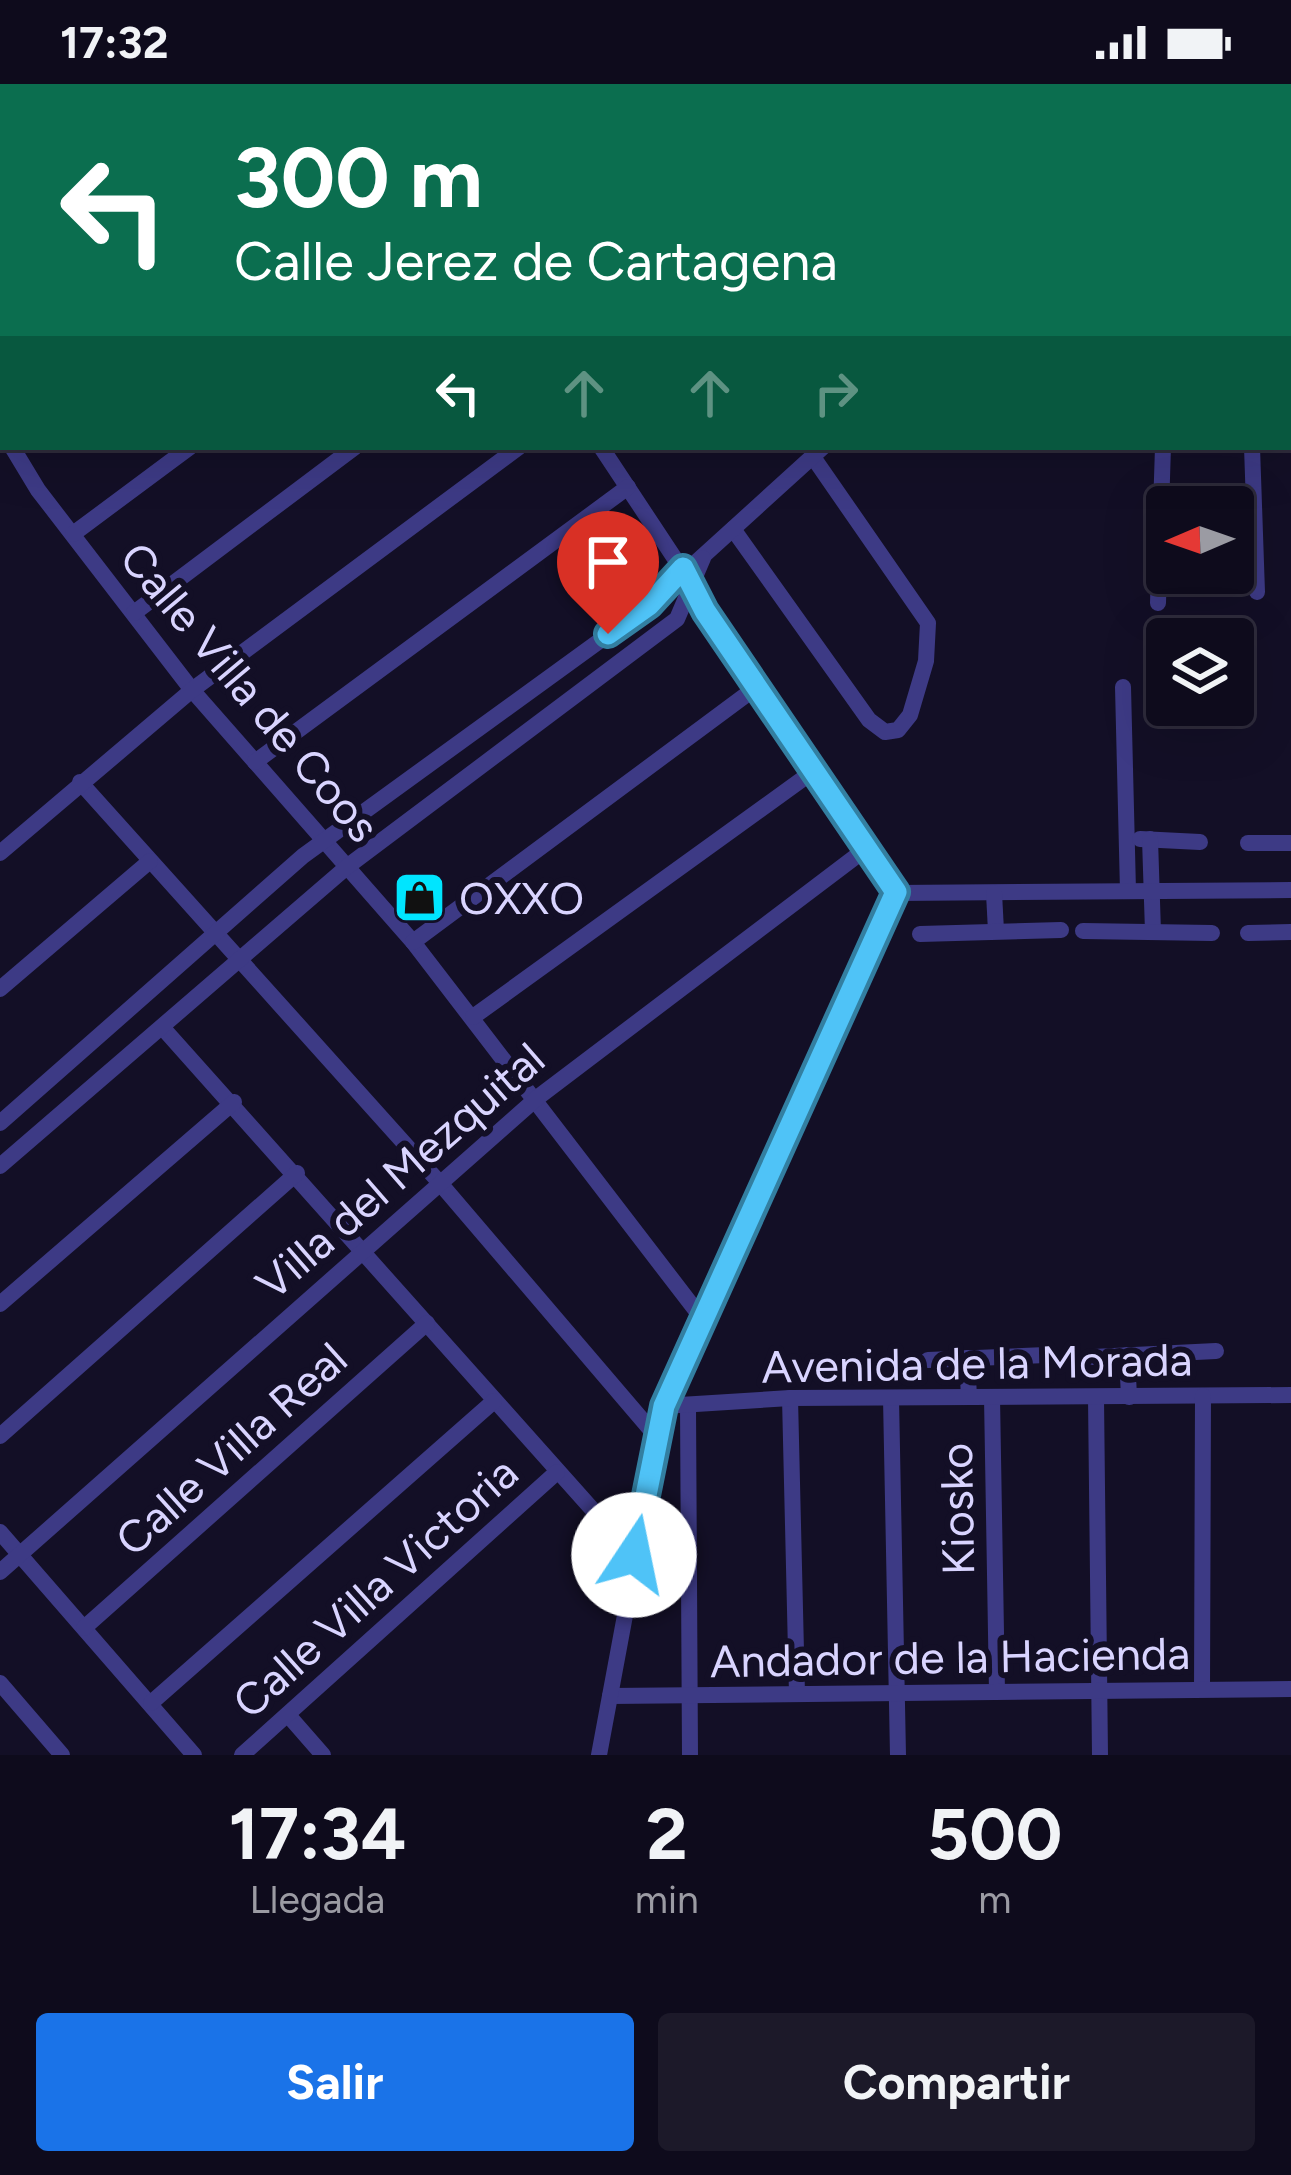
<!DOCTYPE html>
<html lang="es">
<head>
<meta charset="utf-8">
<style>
	:root { --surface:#0e0b1c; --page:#1c1929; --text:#f1f3f6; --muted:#9b9ba3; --line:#2e2b3b; --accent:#1a73e8 }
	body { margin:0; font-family:Figtree,sans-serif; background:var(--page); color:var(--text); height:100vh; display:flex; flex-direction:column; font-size:45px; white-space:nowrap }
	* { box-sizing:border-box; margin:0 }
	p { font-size:39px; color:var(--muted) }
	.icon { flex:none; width:66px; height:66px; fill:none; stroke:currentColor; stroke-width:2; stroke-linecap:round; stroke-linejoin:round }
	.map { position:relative; height:1671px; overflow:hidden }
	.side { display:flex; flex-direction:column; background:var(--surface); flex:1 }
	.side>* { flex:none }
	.hud { position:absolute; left:0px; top:0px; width:1293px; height:366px; box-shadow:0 12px 48px #0002,0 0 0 3px var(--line); background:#0b6e4f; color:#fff; overflow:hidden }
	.needle { width:78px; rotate:268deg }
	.buttons { position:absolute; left:1146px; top:402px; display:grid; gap:24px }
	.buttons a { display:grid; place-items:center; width:108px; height:108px; border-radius:12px; background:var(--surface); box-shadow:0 12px 48px #0002,0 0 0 3px var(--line); font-size:60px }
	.pin { position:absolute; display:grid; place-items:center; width:102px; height:102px; color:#fff; margin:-123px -51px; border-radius:50% 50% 50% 0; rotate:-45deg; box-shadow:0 0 12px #0007 }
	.pin .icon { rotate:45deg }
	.me { position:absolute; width:132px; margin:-66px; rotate:11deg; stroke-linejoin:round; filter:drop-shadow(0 0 9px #0008) }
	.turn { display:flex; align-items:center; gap:42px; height:252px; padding:0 36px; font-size:54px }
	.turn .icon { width:156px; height:156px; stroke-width:2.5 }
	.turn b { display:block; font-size:84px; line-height:102px }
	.lanes { display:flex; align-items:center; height:114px; padding:0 36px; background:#0003; justify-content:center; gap:60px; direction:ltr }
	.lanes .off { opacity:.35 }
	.eta { display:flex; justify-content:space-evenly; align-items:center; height:204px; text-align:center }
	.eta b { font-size:72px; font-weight:700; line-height:84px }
	.primary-button { display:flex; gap:24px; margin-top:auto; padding:24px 36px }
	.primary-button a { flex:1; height:138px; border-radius:12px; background:var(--accent); color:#fff; font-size:48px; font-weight:700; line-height:138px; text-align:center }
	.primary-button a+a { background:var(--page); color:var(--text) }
	.status { display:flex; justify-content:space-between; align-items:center; height:84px; padding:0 60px; background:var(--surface); direction:ltr }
	.status svg { height:33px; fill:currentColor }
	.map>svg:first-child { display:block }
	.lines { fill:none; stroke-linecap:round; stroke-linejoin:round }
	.minor { stroke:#3d3a85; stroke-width:16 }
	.route-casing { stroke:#337fa1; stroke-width:30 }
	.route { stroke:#4fc3f7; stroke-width:21 }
	.labels { text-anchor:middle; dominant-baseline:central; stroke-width:12; stroke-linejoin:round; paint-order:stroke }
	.street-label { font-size:45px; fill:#d9d4ff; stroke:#130f26 }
	.poi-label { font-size:45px; fill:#d9d4ff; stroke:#130f26; text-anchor:start }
</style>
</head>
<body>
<div class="status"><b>17:32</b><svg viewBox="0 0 49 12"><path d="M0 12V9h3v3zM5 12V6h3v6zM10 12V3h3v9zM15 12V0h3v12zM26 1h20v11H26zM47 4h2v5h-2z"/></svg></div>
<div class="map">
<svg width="1291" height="1671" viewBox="0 0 1291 1671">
	<rect width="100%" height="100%" fill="#130f26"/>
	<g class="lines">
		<g class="minor">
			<path d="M790,0L796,3"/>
			<path d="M24,3L26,0"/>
			<path d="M112,3L115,0"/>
			<path d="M143,3L144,0"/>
			<path d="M354,3L358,0"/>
			<path d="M631,3L632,0"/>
			<path d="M967,3L968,0"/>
			<path d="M1066,3L1067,0"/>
			<path d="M1108,3L1109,0"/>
			<path d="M0,14L3,17"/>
			<path d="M0,93L3,91"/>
			<path d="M1290,134H1291"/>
			<path d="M0,230L3,227"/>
			<path d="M1290,290H1291"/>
			<path d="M1290,338H1291"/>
			<path d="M0,354L3,345"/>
			<path d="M12,363L38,406L192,606L413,858L704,1237"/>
			<path d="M601,363L896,809"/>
			<path d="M1252,363L1257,508"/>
			<path d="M733,445L869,636L885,648L898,646L910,631L926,577L928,539L813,373"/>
			<path d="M73,450L190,363"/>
			<path d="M1158,519L1163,363"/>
			<path d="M134,529L355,363"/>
			<path d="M1123,603L1128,807"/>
			<path d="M255,678L628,403"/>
			<path d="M80,698L439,1098L656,1352"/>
			<path d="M1140,755L1200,758"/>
			<path d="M1150,755L1153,848"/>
			<path d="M1248,759H1291"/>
			<path d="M0,769L192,606L519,363"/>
			<path d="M896,809L1291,806"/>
			<path d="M994,809L996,847"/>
			<path d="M1083,847L1212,849"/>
			<path d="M1248,849L1291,848"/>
			<path d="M920,850L1061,846"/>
			<path d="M413,858L758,602"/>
			<path d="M0,905L150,777"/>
			<path d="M473,933L815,686"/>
			<path d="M162,943L633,1471"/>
			<path d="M0,1039L303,772L649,521L823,363"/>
			<path d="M0,1082L348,782L677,535L703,474"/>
			<path d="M0,1220L234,1018"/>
			<path d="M1127,1271L1129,1313"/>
			<path d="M1093,1273L1216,1267"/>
			<path d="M967,1274L969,1313"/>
			<path d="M928,1276L1046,1271"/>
			<path d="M992,1313L997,1608"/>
			<path d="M790,1314L797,1610"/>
			<path d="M891,1314L898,1671"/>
			<path d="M1096,1314L1100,1671"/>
			<path d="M688,1321L690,1671"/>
			<path d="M664,1322L790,1314L1291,1311"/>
			<path d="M0,1352L297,1089"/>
			<path d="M0,1448L194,1671"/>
			<path d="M0,1488L537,1014L867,764"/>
			<path d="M84,1544L427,1239"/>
			<path d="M0,1599L62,1671"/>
			<path d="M1202,1605L1203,1312"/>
			<path d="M610,1612L1291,1605"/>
			<path d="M151,1619L494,1317"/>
			<path d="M288,1631L323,1671"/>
			<path d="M242,1671L557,1388"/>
			<path d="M599,1671L664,1322L896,809"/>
		</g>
	</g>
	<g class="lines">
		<defs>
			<path id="route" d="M608,550L649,521L683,484L705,527L896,808L664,1322L634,1471"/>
		</defs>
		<use href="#route" class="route-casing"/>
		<use href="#route" class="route"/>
	</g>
	<defs>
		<symbol id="shop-square" viewBox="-11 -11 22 22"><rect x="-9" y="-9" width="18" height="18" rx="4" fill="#00e5ff" stroke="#130f26"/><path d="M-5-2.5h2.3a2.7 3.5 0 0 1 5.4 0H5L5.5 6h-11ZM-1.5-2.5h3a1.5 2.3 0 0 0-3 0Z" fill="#111"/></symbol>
	</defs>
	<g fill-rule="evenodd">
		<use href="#shop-square" x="390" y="784" width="59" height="59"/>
	</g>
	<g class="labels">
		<g class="street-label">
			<text transform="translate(250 608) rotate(50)">Calle Villa de Coos</text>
			<text transform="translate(400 1087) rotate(-41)">Villa del Mezquital</text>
			<text transform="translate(977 1279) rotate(-1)">Avenida de la Morada</text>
			<text transform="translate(231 1365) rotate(-42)">Calle Villa Real</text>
			<text transform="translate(957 1425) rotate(-91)">Kiosko</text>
			<text transform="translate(375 1503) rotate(-42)">Calle Villa Victoria</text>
			<text transform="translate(950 1573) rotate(-1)">Andador de la Hacienda</text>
		</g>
		<g class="poi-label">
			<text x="459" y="814">OXXO</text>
		</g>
	</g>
</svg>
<div class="buttons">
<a><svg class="needle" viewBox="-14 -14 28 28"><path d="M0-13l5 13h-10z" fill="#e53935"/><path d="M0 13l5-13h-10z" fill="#9b9ba3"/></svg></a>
<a><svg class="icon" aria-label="layers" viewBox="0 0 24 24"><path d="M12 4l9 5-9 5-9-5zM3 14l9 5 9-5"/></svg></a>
</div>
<div class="pin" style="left:608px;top:550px;background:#d93025"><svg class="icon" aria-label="arrive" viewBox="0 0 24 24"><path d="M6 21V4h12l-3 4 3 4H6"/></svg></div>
<svg class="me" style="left:634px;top:1471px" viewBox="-20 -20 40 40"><circle r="19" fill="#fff"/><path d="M0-13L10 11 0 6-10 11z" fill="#4fc3f7"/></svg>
<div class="hud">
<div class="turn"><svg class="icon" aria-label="left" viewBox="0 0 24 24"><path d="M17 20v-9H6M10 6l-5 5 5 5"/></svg><div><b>300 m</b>Calle Jerez de Cartagena</div></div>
<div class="lanes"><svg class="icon" aria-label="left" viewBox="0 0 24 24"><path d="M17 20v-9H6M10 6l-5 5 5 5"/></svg><svg class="icon off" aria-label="ahead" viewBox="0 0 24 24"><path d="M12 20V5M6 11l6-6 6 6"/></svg><svg class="icon off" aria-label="ahead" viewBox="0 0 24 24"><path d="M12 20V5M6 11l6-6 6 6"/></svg><svg class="icon off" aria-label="right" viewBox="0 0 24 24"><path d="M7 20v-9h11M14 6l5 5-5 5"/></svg></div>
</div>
</div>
<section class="side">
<div class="eta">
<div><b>17:34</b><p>Llegada</p></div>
<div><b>2</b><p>min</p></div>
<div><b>500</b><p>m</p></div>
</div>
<div class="primary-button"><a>Salir</a><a>Compartir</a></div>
</section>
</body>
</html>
